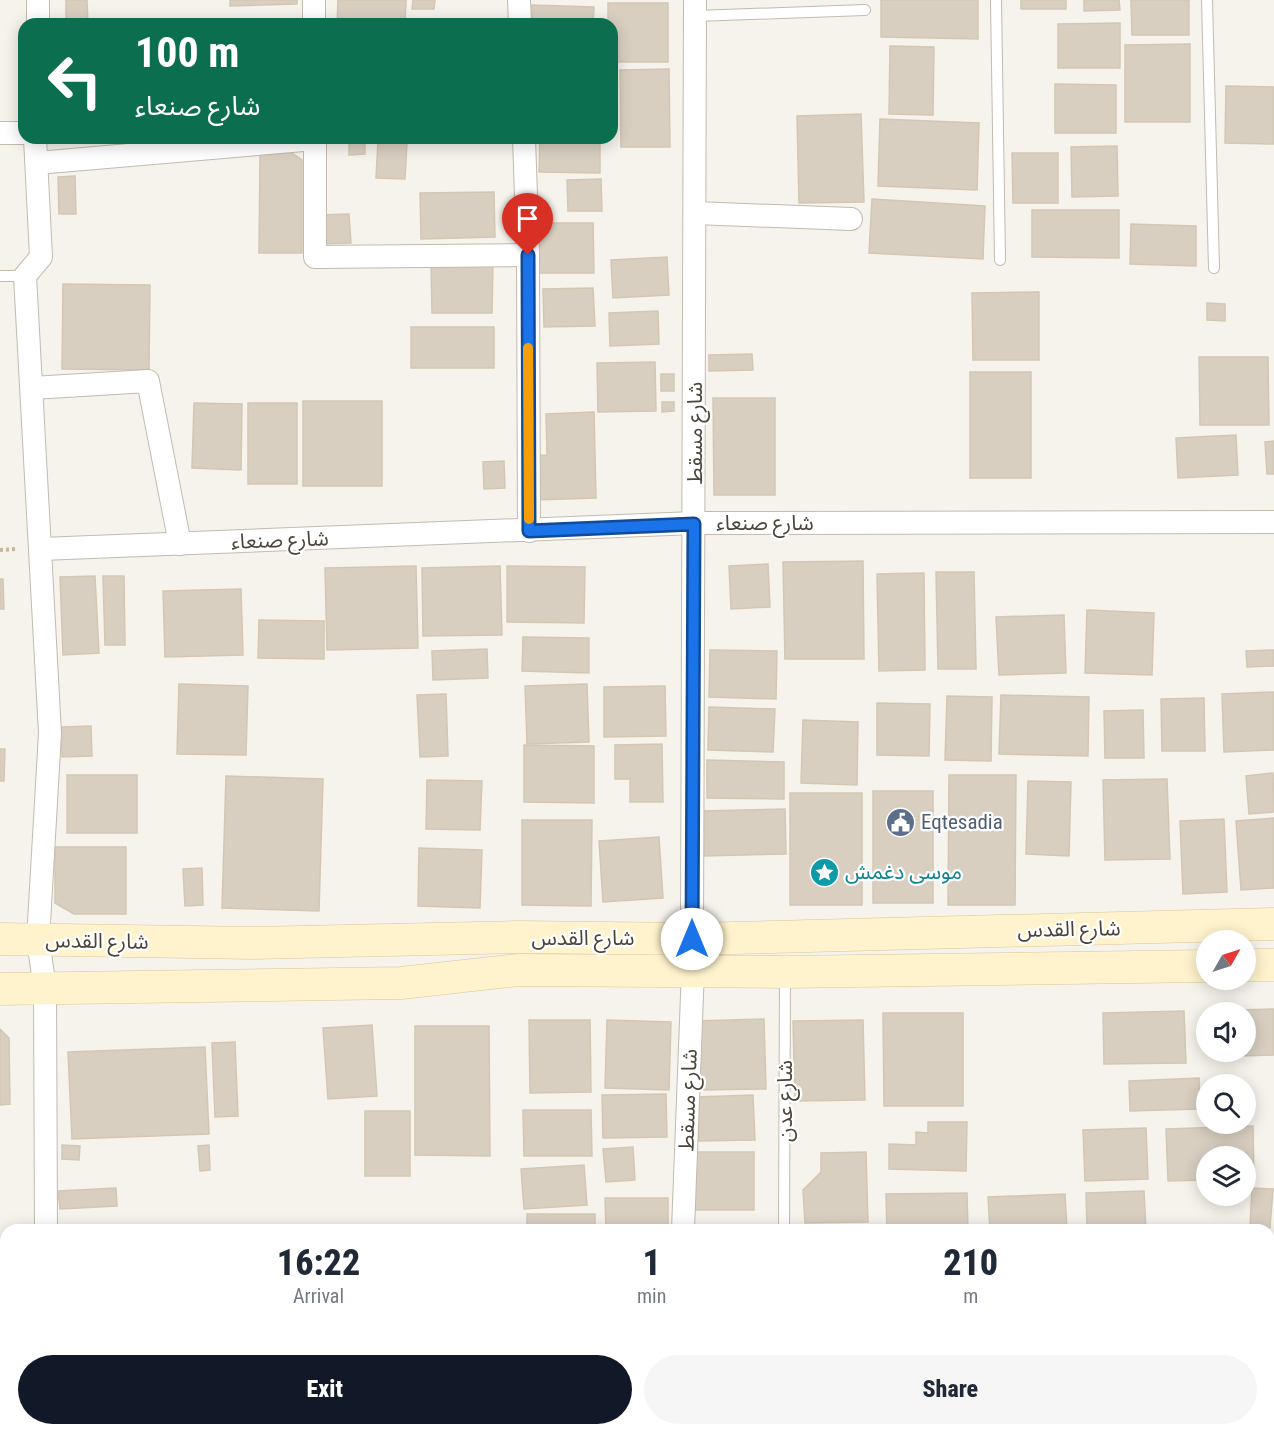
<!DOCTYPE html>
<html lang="en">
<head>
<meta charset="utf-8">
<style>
	:root { --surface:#fff; --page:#f6f6f7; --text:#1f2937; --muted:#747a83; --accent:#111827 }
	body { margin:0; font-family:"Roboto Condensed","Noto Sans Arabic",sans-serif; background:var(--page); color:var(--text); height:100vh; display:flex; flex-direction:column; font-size:22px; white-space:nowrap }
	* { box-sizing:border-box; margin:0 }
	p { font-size:20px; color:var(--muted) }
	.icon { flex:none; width:33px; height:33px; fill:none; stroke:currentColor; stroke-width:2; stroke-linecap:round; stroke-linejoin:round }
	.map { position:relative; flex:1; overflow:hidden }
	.drawer { position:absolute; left:0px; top:1224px; width:1275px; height:212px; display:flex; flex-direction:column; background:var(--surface); border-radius:18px 18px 0 0; box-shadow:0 3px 15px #0003 }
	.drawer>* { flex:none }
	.guide { position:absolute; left:18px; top:18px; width:600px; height:126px; border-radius:18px; box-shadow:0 3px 15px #0003; background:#0b6e4f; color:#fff; overflow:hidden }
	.needle { width:39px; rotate:51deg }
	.controls { position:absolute; left:1196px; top:930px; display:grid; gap:12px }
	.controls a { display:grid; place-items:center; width:60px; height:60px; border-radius:50%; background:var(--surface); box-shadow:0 3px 15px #0003; font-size:30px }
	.pin { position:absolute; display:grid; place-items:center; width:51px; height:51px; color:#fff; margin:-62px -26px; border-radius:50% 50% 50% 0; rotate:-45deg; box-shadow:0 0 6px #0007 }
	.pin .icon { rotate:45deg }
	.me { position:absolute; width:66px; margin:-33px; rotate:0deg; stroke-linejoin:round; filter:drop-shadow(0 0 4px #0008) }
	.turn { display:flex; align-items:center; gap:21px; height:126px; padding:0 18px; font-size:27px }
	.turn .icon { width:78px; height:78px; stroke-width:2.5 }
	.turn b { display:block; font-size:42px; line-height:51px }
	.eta { display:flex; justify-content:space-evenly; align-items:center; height:102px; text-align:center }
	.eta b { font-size:36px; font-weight:800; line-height:42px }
	.cta { display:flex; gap:12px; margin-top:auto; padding:12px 18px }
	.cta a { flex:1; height:69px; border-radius:36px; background:var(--accent); color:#fff; font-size:24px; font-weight:800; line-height:69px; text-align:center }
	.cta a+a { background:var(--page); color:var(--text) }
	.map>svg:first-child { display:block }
	.building { fill:#d8cfc1; stroke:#d3c7b4; stroke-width:1.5 }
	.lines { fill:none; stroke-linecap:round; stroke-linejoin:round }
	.service-casing { stroke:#c2bbae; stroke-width:12 }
	.minor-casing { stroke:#c2bbae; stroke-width:24 }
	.secondary-casing { stroke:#d6c79b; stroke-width:33 }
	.path { stroke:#c4b79f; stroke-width:4; stroke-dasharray:3 3; stroke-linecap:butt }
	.service { stroke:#fff; stroke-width:10 }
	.minor { stroke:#fff; stroke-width:22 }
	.secondary { stroke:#fff3cd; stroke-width:32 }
	.route-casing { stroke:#114b97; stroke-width:15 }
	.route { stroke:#1a73e8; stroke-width:10 }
	.slow { stroke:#f59e0b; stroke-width:10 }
	.labels { text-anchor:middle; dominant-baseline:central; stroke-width:4.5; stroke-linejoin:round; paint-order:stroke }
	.street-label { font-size:21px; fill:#4b4439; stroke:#fff }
	.service-label { font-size:21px; fill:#4e5e75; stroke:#fff; text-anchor:start }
	.culture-label { font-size:21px; fill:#0d838f; stroke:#fff; text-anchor:start }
</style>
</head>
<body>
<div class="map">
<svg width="1274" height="1435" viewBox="0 0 1274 1435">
	<rect width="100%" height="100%" fill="#f6f3ec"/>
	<g class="building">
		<path d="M66,0H87L88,24H66Z"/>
		<path d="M230,0H297V4L230,6Z"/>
		<path d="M338,0H406L405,24H337Z"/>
		<path d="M413,0H435L434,9H412Z"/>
		<path d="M881,0H978V39L881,37Z"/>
		<rect x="1021" y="0" width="45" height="9"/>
		<path d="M1084,0H1119L1120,10L1084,11Z"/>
		<path d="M1131,0H1189V35H1132Z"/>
		<path d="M608,3H668V62H612V24H608Z"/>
		<path d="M532,5L594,7L593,24H532Z"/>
		<path d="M1120,23V68H1058V24Z"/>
		<path d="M1190,44V122H1125V45Z"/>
		<path d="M890,46L934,47L933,115L889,114Z"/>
		<path d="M669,69L670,147H621L620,70Z"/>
		<path d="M1055,84L1116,85V133H1055Z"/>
		<path d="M1226,86L1274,87V144L1225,143Z"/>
		<path d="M861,114L864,202L799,203L797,116Z"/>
		<path d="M880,119L979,123L977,190L878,186Z"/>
		<path d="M84,138H185V140L84,141Z"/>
		<path d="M540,138H600V173L539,172Z"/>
		<path d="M349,140H365V154L349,155Z"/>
		<path d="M378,141L407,142L405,179L376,178Z"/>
		<path d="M1117,146L1118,196L1072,197L1071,147Z"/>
		<path d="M260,153H292L302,160V253H259Z"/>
		<path d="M1012,153H1058V203H1013Z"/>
		<path d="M75,176L76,214H59L58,177Z"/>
		<path d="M601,179L602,211H568L567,180Z"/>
		<path d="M494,192L495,237L421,239L420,193Z"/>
		<path d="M872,199L985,206L983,259L869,253Z"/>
		<path d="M1032,210H1119V258L1032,257Z"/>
		<path d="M349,214L351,243L319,244L317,215Z"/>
		<path d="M537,223H593L594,273H537Z"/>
		<path d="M1131,224L1196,226V266L1130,264Z"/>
		<path d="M667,257L669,295L613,298L611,260Z"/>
		<path d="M431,264H493L492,313H432Z"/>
		<path d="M63,284L150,285L149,370L62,369Z"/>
		<path d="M593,288L595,326L544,327L543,289Z"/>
		<path d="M1039,292V360H973L972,293Z"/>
		<path d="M1207,303L1225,304V321L1207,320Z"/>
		<path d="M658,311L659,344L610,346L609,313Z"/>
		<rect x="411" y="327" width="83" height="41"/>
		<path d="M752,354L753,370L709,371V355Z"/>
		<path d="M1199,357H1268L1269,425H1200Z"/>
		<path d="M655,362L656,411L598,412L597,363Z"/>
		<rect x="970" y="372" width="61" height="106"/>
		<rect x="661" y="374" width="13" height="17"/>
		<path d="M713,398H775V495H714Z"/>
		<rect x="303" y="401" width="79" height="85"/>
		<path d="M662,402H674V411L662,412Z"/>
		<path d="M194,403L242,404L241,470L192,468Z"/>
		<rect x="248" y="403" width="49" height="81"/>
		<path d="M594,412L596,498L534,500L533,456L547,455L546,414Z"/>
		<path d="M1236,435L1238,475L1178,478L1176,438Z"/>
		<path d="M1274,441V474H1267L1265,442Z"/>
		<path d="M504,461L505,488L484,489L483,462Z"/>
		<path d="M863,561L864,659H785L783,562Z"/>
		<path d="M768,564L770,607L731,609L729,566Z"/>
		<path d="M416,566L418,648L327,650L325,568Z"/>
		<path d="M500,566L502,635L423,636L422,568Z"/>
		<path d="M507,566L585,567L584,623L507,622Z"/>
		<path d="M936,572H974L976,669H938Z"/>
		<path d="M924,573L925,670L879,671L877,574Z"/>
		<path d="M95,576L99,653L63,655L60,577Z"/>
		<path d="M103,576H124L125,645H105Z"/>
		<path d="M0,579H3L4,609H0Z"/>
		<path d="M241,589L243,655L165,657L163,591Z"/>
		<path d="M1087,610L1154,613L1152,675L1085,673Z"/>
		<path d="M1064,615L1066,673L999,675L996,617Z"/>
		<path d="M259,620L324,621V659L258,658Z"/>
		<path d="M523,637L589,638V673L522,671Z"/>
		<path d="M487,649L488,678L433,680L432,651Z"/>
		<path d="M710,650L777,651L776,699L709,697Z"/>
		<path d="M1274,650V666L1247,667L1246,651Z"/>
		<path d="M179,684L248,686L246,755L177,754Z"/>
		<path d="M587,684L589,742L527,744L525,686Z"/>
		<path d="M665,686L666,736L604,737V687Z"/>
		<path d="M1274,692V750L1224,752L1222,694Z"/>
		<path d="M446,694L448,756L420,757L417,695Z"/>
		<path d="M1001,695L1089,697L1088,756L999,754Z"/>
		<path d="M947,696L992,697L991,761L945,760Z"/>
		<path d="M1204,698L1205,751H1162L1161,699Z"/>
		<path d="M877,703L930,704L929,756L877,755Z"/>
		<path d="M709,707L775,709L773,752L708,750Z"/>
		<path d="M1143,710L1144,758H1105L1104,711Z"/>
		<path d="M803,720L858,722L857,785L801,783Z"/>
		<path d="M91,726L92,756L62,757L61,727Z"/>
		<path d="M662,744L663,802H630V779H615V745Z"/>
		<path d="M524,745L594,746V803L524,802Z"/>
		<path d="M0,749H5L4,781H0Z"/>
		<path d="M707,760L784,762V799L707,798Z"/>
		<path d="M1273,773L1274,812L1249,814L1246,776Z"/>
		<rect x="67" y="775" width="70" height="58"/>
		<path d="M949,775H1016L1015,905H948Z"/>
		<path d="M226,776L323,779L319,911L222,908Z"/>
		<path d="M1167,779L1170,859L1105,860L1103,780Z"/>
		<path d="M427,780L482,781L480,830L426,829Z"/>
		<path d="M1028,781L1071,782L1069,856L1026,854Z"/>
		<rect x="873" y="791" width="60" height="112"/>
		<rect x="790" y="793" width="72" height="112"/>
		<path d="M785,809L786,854L704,856L703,811Z"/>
		<path d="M1274,818V888L1241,890L1236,821Z"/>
		<path d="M1224,819L1227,892L1183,894L1180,821Z"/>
		<path d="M522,820H592L591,906L522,905Z"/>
		<path d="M659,837L663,898L603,902L599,841Z"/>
		<path d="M55,847H126V914H74L55,903Z"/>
		<path d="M419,848L482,850L480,908L418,906Z"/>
		<path d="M202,868L203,905L185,906L183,869Z"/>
		<path d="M1274,1009V1055L1211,1057V1052H1245V1012L1209,1011Z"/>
		<path d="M1184,1011L1186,1063L1104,1064L1103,1013Z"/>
		<path d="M883,1013H963V1106H884Z"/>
		<path d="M764,1019L766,1089L696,1090L694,1021Z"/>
		<path d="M529,1020H590L591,1092L530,1093Z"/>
		<path d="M607,1020L671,1022L669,1090L605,1088Z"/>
		<path d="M863,1020L865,1100L795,1101L793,1021Z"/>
		<path d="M372,1025L377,1096L328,1099L323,1028Z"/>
		<path d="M415,1026H489L490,1156L415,1155Z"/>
		<path d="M0,1029L9,1038L10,1104L0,1105Z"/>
		<path d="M235,1042L238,1116L215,1117L212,1043Z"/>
		<path d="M205,1047L209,1134L72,1139L68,1052Z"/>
		<path d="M1199,1078L1200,1109L1130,1111L1129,1081Z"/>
		<path d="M666,1094L667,1137L603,1138L602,1095Z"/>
		<path d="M753,1095L755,1140L698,1141L697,1097Z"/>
		<path d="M523,1110H591L592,1156H524Z"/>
		<rect x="365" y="1111" width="45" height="65"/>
		<path d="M928,1122H967L966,1171L889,1169V1144L916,1145V1132L928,1133Z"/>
		<path d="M1253,1126L1254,1178H1245V1156H1206V1180L1168,1181L1166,1129Z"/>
		<path d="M1146,1128L1148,1179L1085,1181L1083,1130Z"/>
		<path d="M62,1145L80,1146L79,1160L62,1159Z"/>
		<path d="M209,1145L210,1170L200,1171L198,1146Z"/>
		<path d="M633,1147L635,1180L606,1182L603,1149Z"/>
		<rect x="692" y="1152" width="62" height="58"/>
		<path d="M866,1152L868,1222L805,1223L803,1190L821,1172V1153Z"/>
		<path d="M584,1165L587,1205L524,1209L521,1169Z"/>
		<path d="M116,1188L117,1206L60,1209L58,1191Z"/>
		<path d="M1252,1188L1273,1189L1270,1228L1250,1226Z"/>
		<path d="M1144,1191L1146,1230H1087L1086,1193Z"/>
		<path d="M967,1193L968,1230H887L886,1194Z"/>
		<path d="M1065,1194L1067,1230H990L988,1197Z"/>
		<path d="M605,1198H668V1230H606Z"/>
		<rect x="527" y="1214" width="68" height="16"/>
		<path d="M695,1225L762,1227V1230H695Z"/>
		<path d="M134,1226V1230H67V1227Z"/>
		<rect x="0" y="1327" width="6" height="53"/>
	</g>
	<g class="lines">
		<defs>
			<g id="service">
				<path d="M996,0L1000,260"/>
				<path d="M1207,0L1214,268"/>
				<path d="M695,16L865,10"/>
				<path d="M0,276H25"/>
				<path d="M784,1230L785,975"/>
			</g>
			<g id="minor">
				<path d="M314,0V24"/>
				<path d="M519,0L520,24"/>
				<path d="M38,24V0"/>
				<path d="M0,133H24"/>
				<path d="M35,138L41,257L25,276L50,733L38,940L45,989L46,1230"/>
				<path d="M315,138V257L528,255"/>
				<path d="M524,138L528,255L529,531"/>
				<path d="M37,163L315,139"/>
				<path d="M695,213L851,219"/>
				<path d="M32,388L148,381L180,544"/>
				<path d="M41,549L694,523L1274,522"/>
				<path d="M692,939L695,0"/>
				<path d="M683,1230L693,969"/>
				<path d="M1269,1389L1274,1388"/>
				<path d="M0,1415H6"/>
				<path d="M408,1430V1435"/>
				<path d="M676,1430V1435"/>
				<path d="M784,1430V1435"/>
				<path d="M964,1430V1435"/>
				<path d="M48,1435V1430"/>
			</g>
			<g id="secondary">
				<path d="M0,939L254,943L518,937L692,939L1274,924"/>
				<path d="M1245,965H1274"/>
				<path d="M0,989L401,983L518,970L785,972L1206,966"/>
			</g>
		</defs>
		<use href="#service" class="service-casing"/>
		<use href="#minor" class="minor-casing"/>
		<use href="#secondary" class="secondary-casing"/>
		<path class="path" d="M0,550L17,549"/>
		<use href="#service" class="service"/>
		<use href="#minor" class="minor"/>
		<use href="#secondary" class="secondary"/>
	</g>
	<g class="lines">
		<defs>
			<path id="route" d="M528,255L529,531L694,524L692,939"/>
		</defs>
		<use href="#route" class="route-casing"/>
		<use href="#route" class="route"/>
		<path class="slow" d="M528,348L529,519"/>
	</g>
	<defs>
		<symbol id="civic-disc" viewBox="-11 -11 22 22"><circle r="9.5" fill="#5c6f8a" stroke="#fff"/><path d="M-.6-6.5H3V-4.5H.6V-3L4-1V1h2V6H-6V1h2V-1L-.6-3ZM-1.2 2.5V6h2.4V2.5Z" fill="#fff"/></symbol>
		<symbol id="sight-disc" viewBox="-11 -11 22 22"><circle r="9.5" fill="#0f9aa8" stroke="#fff"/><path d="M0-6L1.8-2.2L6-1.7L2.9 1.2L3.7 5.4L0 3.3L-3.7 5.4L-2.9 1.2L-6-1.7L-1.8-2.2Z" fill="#fff"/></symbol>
	</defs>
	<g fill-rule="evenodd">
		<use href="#civic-disc" x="884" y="806" width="33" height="33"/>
		<use href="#sight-disc" x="808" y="856" width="33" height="33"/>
	</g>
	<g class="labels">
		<g class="street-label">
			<text transform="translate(695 433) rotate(-90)">شارع مسقط</text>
			<text x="765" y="523">شارع صنعاء</text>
			<text transform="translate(280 540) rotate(-2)">شارع صنعاء</text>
			<text transform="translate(1069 929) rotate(-1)">شارع القدس</text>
			<text x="583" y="938">شارع القدس</text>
			<text transform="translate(97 941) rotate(1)">شارع القدس</text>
			<text transform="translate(688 1100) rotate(-88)">شارع مسقط</text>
			<text transform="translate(785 1101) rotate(-90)">شارع عدن</text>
		</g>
		<g class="service-label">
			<text x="921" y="822">Eqtesadia</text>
		</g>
		<g class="culture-label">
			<text x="845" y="872">موسى دغمش</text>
		</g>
	</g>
</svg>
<div class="controls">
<a><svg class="needle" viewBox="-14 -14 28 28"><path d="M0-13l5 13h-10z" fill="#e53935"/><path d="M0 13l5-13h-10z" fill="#747a83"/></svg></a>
<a><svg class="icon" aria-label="sound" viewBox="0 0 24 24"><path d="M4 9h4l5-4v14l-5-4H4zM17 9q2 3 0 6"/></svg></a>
<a><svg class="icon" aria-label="search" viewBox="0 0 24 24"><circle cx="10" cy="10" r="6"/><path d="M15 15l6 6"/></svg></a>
<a><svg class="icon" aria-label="layers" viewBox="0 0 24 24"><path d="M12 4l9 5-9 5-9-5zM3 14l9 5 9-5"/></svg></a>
</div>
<div class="pin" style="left:528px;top:255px;background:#d93025"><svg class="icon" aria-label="arrive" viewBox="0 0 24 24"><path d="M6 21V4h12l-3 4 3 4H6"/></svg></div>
<svg class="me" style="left:692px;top:939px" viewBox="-20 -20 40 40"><circle r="19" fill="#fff"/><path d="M0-13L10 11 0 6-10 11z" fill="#1a73e8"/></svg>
<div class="guide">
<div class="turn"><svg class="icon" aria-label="left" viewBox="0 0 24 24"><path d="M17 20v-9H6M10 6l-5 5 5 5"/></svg><div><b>100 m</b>شارع صنعاء</div></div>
</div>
<section class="drawer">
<div class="eta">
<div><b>16:22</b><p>Arrival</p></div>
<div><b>1</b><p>min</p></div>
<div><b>210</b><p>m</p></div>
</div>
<div class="cta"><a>Exit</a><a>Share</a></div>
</section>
</div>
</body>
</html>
